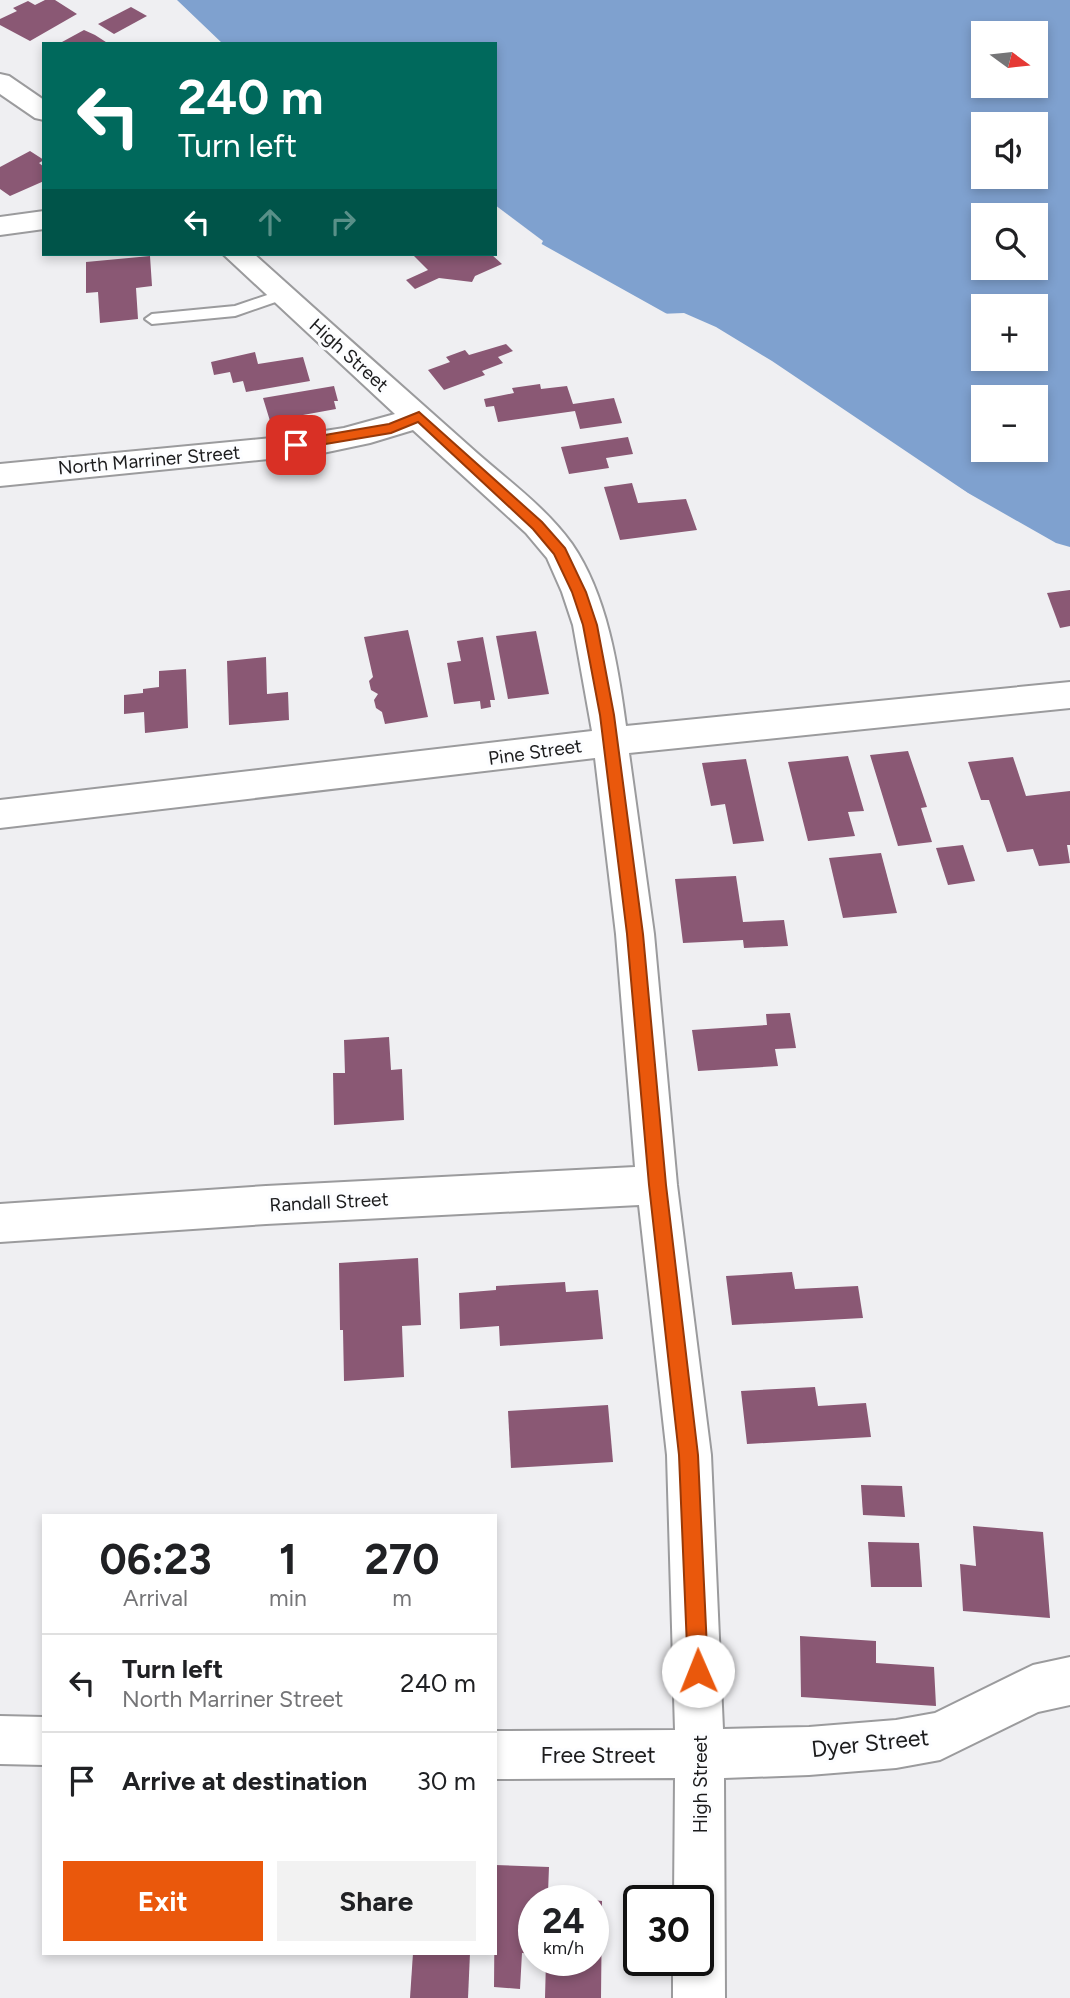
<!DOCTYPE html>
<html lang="en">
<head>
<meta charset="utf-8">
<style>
	:root { --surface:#fff; --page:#f2f2f2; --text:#202124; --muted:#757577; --line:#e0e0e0; --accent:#ea580c }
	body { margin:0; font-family:Figtree,sans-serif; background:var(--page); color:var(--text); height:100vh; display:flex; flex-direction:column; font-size:26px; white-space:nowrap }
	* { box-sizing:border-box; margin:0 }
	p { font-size:23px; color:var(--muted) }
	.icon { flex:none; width:38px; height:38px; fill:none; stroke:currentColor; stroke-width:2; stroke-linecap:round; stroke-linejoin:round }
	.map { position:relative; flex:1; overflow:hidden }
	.drawer { position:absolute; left:42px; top:1514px; width:455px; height:441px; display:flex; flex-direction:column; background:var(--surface); border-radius:0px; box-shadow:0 4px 10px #0003 }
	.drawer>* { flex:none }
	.top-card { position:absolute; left:42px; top:42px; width:455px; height:214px; border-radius:0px; box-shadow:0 4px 10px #0003; background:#00695c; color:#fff; overflow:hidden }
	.needle { width:46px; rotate:105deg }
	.fabs { position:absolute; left:971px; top:21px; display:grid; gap:14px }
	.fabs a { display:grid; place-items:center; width:77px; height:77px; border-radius:0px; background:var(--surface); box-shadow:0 4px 10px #0003; font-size:35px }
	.speed { position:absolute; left:518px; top:1885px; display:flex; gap:14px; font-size:35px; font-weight:700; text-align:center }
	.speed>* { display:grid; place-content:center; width:91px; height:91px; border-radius:50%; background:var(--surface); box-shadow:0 4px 10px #0003; line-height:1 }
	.speed small { font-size:18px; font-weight:400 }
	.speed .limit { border:4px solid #111; border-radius:10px; background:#fff; color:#111 }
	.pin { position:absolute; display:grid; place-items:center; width:60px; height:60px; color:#fff; margin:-30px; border-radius:14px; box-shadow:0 4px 10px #0006 }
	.me { position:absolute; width:77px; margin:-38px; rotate:359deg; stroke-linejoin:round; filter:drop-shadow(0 0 5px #0008) }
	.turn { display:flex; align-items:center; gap:24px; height:147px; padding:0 21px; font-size:32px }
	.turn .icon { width:91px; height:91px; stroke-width:2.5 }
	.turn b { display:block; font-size:49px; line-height:60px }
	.lanes { display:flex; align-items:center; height:66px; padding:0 21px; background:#0003; justify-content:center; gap:35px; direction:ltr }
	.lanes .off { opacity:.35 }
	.eta { display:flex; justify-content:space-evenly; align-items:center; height:119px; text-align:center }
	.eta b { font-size:42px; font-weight:700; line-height:49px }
	.cta { display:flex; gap:14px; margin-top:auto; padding:14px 21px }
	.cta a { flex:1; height:80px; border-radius:0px; background:var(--accent); color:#fff; font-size:28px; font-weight:700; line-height:80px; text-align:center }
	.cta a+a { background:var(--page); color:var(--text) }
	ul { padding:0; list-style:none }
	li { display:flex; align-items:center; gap:21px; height:98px; padding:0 21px; border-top:2px solid var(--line) }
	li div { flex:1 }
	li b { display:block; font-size:26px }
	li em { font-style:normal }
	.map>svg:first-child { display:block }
	.water { fill:#7fa1cf; fill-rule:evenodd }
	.pier { fill:#efeff2 }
	.building { fill:#8a5874 }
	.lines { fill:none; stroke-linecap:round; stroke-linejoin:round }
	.service-casing { stroke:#9b9b9d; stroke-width:4 }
	.minor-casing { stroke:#9b9b9d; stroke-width:4 }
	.service { fill:#fff; fill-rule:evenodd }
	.minor { fill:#fff; fill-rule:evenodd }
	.route { fill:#ea580c; stroke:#983908; stroke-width:2 }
	.labels { text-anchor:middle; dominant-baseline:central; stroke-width:6; stroke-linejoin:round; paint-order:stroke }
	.street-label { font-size:19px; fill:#1c1c1d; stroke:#fcfdff }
	.near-street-label { font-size:23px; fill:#1c1c1d; stroke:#fcfdff }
</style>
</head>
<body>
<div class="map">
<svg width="1070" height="1998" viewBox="0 0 1070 1998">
	<rect width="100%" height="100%" fill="#efeff2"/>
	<path class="water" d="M177,0H1070V559L832,406L495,218V44H223ZM984,33H1036V86H984ZM984,124H1036V177H984ZM984,215H1036V268H984ZM984,306H1036V359H984ZM984,397H1036V450H984Z"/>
	<g class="pier">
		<path d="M495,205L543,241L540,247L495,222Z"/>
		<path d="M684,313L716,327L772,361L968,493L1056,543L1070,547V562L1057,558L926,480L830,409L659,314Z"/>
	</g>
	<g class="building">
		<path d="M45,0H55L77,14L30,41L0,25V19L17,11L13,8L28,1L35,5Z"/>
		<path d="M131,7L147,16L114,34L98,24Z"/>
		<path d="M84,30L95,35L109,44L62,42Z"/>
		<path d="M30,151L44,160L39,163L44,167V181L10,196L0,189V167Z"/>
		<path d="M412,254H491L502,264L475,276L472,282L439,278L415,289L406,280L428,270Z"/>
		<path d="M150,256L152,286L136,288L138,319L100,323L98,292L86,293V262Z"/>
		<path d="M506,344L513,351L498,357L503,363L482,371L485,375L444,390L428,370L450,362L446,357L465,350L469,355Z"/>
		<path d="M255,352L258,364L303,357L310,381L246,392L243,381L233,383L230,372L214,375L211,362Z"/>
		<path d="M540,384L541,389L567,386L573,404L614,398L622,423L580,429L575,411L498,422L494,406L486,407L484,399L514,393L512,388Z"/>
		<path d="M334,386L338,401H334L336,409L270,421L263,398Z"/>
		<path d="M628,437L633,454L606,458L609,468L569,474L561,447Z"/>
		<path d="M632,483L638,503L686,499L697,530L620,540L604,487Z"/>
		<path d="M1070,590V626L1060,628L1047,593Z"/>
		<path d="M408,630L428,717L385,724L382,712L376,708L374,700L378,694L371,690L369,681L373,677L364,637Z"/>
		<path d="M536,631L549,694L508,699L496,636Z"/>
		<path d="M483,637L495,700H490L491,707L481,709L480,701L454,704L447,663L461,661L457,641Z"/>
		<path d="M266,657L267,694L288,692L289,720L229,725L227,661Z"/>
		<path d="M186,669L188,728L145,733L144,712L124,714V695L143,693V689L159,687V671Z"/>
		<path d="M908,751L927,807L921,808L932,842L898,846L870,755Z"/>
		<path d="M848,756L864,811L848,812L855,836L808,841L788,762Z"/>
		<path d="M1013,757L1026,796L1070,791V845H1067L1070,863L1039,866L1033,849L1007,852L989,800H981L968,762Z"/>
		<path d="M746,759L764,841L733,844L725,804L711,806L702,763Z"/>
		<path d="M963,845L975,881L948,885L936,848Z"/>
		<path d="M881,853L897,913L843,918L829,858Z"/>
		<path d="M736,876L743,922L784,920L788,946L744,948L743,940L683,943L675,879Z"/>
		<path d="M790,1013L796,1048L775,1049L778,1066L698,1071L692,1030L767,1025L766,1014Z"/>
		<path d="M389,1037L391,1070L402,1069L404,1120L334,1125L333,1073H345L344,1040Z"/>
		<path d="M418,1258L421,1325L402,1326L404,1377L344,1381L343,1330H340L339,1263Z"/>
		<path d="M792,1272L795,1289L858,1286L863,1318L732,1325L726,1276Z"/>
		<path d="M565,1282L566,1292L598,1290L603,1339L500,1346L499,1326L460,1329L459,1293L496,1290V1286Z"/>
		<path d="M815,1387L818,1406L866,1403L871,1437L747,1444L741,1391Z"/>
		<path d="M608,1405L613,1462L511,1468L508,1411Z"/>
		<path d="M861,1485L902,1486L905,1517L863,1515Z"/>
		<path d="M973,1526L1043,1532L1050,1618L963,1611L960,1564L976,1566Z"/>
		<path d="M868,1542L919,1543L922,1587H871Z"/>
		<path d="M800,1636L876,1641V1663L934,1667L936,1706L801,1697Z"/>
		<path d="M495,1865L549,1867L548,1893L575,1894L574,1900H534V1954L522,1953L520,1989L494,1987Z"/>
		<path d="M593,1900L602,1901L601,1998H545L546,1960H593Z"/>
		<path d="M413,1953H470L468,1998H410Z"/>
	</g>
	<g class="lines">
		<defs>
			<path id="service" d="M282,290L287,292L289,295L287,298L235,316L152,324L145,319L152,314L235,306Z"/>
			<g id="minor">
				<path d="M0,74L9,76L44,100V120L35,118L0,94Z"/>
				<path d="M44,211V229L0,235V217Z"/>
				<path d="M223,254H254C325,318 397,382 468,445C502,476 545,506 572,544C607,595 618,666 626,726L1070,682V708L629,753L654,934L677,1185L711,1455L723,1729L809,1727L896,1720L935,1713L1033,1665L1070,1657V1705L1038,1712L940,1760L896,1768L809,1775L724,1778L725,1998H673V1960H698V1900H674L675,1778L495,1779V1731L675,1730L667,1455L639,1205L266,1224L0,1242V1204L266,1186L635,1167L616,934L595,758L0,828V800L592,731L573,625L562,592L547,558L526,533L413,430L370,443L318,454L0,486V464L292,436L344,428L395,414Z"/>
				<path d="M0,1716L44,1717V1765L0,1764Z"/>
			</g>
		</defs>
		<use href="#service" class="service-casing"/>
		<use href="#minor" class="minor-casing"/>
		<use href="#service" class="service"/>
		<use href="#minor" class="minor"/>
	</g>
	<path class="route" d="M419,412L542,522L565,548L586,592L597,625L614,715L643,934L666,1185L698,1455L708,1671L705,1678L698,1681L691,1678L688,1671L679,1455L649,1185L627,934L600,715L583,625L572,592L554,554L533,529L418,422L391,433L296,449L289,445L296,440L389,424Z"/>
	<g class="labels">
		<g class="street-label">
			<text transform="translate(349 355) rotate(42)">High Street</text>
			<text transform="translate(149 460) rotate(-5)">North Marriner Street</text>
			<text transform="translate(535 752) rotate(-8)">Pine Street</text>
			<text transform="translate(329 1202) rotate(-3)">Randall Street</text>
			<text transform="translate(700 1784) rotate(-90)">High Street</text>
		</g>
		<g class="near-street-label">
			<text transform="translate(870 1743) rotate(-6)">Dyer Street</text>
			<text x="598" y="1755">Free Street</text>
		</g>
	</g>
</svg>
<div class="fabs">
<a><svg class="needle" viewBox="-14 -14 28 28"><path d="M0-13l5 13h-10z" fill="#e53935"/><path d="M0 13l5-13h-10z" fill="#757577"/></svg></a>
<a><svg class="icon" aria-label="sound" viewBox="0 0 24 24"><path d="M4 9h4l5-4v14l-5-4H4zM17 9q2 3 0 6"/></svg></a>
<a><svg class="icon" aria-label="search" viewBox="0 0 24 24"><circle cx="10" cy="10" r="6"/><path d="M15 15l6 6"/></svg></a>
<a>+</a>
<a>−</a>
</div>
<div class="speed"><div>24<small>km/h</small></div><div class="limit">30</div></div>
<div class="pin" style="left:296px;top:445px;background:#d93025"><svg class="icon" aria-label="arrive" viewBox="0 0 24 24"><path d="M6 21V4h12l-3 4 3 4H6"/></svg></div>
<svg class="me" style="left:698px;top:1671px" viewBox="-20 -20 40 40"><circle r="19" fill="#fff"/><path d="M0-13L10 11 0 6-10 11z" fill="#ea580c"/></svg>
<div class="top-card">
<div class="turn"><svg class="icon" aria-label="left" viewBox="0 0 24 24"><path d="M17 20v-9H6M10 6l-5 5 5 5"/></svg><div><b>240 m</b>Turn left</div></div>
<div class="lanes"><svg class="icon" aria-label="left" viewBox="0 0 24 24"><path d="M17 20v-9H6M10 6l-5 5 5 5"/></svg><svg class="icon off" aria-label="ahead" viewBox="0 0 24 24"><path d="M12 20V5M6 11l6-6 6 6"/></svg><svg class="icon off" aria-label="right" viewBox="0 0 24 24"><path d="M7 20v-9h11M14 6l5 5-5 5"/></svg></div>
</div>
<section class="drawer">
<div class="eta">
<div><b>06:23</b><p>Arrival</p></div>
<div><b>1</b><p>min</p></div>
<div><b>270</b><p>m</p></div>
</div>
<ul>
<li><svg class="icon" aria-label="left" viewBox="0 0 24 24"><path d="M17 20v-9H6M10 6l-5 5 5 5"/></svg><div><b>Turn left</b><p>North Marriner Street</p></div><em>240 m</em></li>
<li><svg class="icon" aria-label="arrive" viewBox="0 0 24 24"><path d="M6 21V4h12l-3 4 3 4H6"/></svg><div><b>Arrive at destination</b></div><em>30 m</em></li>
</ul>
<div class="cta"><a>Exit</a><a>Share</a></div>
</section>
</div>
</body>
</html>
